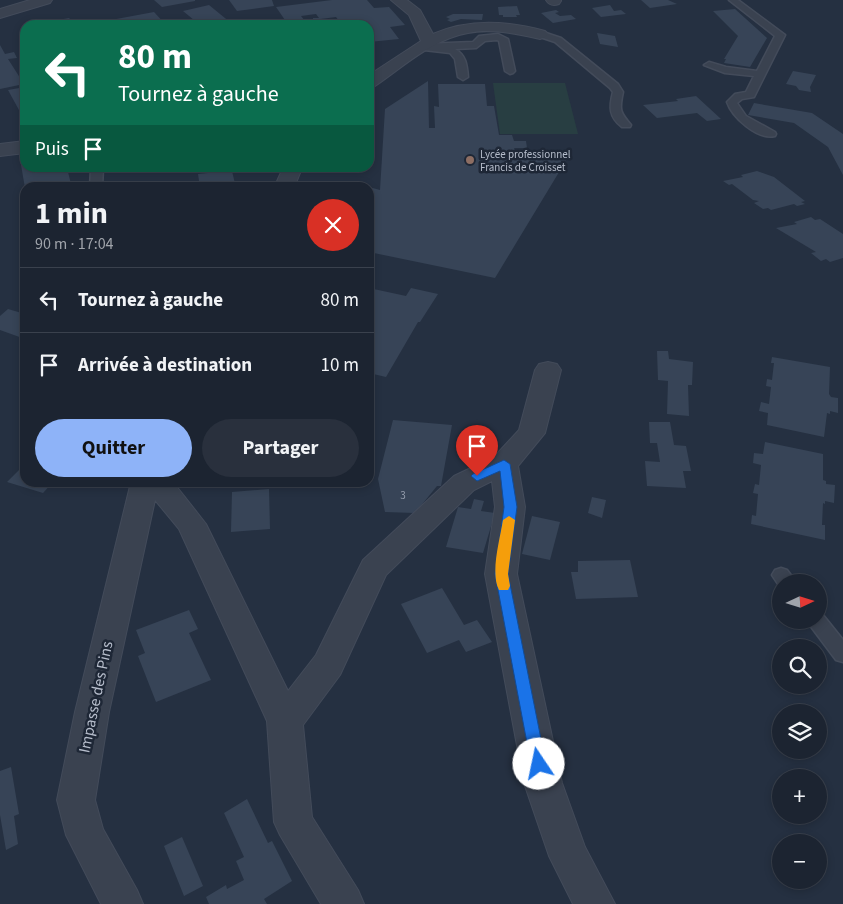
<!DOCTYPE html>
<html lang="fr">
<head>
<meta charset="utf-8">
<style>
	:root { --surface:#1c2431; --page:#29303d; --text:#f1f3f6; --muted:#a0a4ab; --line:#3a414d; --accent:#8eb3f8 }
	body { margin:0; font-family:"Source Sans 3",sans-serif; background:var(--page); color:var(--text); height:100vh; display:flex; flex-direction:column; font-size:19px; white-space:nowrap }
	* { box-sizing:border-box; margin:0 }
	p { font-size:16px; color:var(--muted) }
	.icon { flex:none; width:28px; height:28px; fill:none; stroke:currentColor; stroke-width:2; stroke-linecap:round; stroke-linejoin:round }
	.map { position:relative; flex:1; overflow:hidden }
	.drawer { position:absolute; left:20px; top:182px; width:354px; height:305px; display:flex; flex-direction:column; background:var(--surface); border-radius:15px; box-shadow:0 2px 8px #0003,0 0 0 1px var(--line) }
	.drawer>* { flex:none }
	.banner { position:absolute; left:20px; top:20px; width:354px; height:152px; border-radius:15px; box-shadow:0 2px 8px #0003,0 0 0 1px var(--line); background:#0b6e4f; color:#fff; overflow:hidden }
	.needle { width:32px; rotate:86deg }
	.fabs { position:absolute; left:772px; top:574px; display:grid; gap:10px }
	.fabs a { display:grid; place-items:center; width:55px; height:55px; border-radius:50%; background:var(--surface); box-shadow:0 2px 8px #0003,0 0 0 1px var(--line); font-size:25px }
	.pin { position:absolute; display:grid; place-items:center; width:42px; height:42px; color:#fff; margin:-51px -21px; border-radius:50% 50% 50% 0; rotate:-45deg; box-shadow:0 0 5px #0007 }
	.pin .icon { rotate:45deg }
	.me { position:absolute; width:55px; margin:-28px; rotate:349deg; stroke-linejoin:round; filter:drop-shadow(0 0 4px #0008) }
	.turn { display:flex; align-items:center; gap:18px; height:105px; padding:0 15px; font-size:22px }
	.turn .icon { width:65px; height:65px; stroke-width:2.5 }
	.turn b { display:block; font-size:35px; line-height:42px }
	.then { display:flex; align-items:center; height:48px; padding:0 15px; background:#0003; gap:10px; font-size:19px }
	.round { display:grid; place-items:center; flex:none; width:52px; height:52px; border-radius:26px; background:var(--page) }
	.summary { display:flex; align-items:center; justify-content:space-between; height:85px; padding:0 15px }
	h1 { font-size:30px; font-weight:700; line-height:38px }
	.cta { display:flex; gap:10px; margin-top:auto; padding:10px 15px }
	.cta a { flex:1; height:58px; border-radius:30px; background:var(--accent); color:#111; font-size:20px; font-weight:700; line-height:58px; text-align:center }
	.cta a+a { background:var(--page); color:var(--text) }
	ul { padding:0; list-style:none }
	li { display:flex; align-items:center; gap:15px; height:65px; padding:0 15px; border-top:1px solid var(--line) }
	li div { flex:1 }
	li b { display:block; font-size:19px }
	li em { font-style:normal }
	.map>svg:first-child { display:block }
	.green { fill:#283e42 }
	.building { fill:#374457 }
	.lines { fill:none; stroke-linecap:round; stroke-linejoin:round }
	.lane-casing { stroke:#434b5a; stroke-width:3 }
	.street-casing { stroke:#434b5a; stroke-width:2 }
	.lane { fill:#3a4250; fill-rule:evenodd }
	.street { fill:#3a4250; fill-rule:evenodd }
	.route { fill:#1a73e8; stroke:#114b97 }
	.slow { fill:#f59e0b }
	.education-dot { fill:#8d6e63; stroke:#1e2736; stroke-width:2 }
	.labels { text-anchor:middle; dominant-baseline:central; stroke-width:5; stroke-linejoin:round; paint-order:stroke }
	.far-poi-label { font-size:11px; fill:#b6bdcb; stroke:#1e2736; text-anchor:start }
	.number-label { font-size:11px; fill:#949dac }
	.near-street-label { font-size:16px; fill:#b6bdcb; stroke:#1e2736 }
</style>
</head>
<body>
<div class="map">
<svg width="843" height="904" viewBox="0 0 843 904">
	<rect width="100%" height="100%" fill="#253041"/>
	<path class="green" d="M493,83H565L578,134H500Z"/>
	<g class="building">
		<path d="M154,0H195V1L162,7Z"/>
		<path d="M229,0H272L274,6L237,11Z"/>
		<path d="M332,0H367L374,8L389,7L405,25L390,27L399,39L369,42V25H342L336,17L313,20V18H319L316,14L301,16L305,21L287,23L276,7Z"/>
		<path d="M641,0H668L677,4L650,8Z"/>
		<path d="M209,5L231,23L234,25H200L183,11Z"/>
		<path d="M610,5L614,11L621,10L626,14L601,17L592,8Z"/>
		<path d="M517,6L520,15H516L517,17H503V15H499L498,7Z"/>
		<path d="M735,9L767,38L750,67L724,63L726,59H724L738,36L713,11Z"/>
		<path d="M556,10L559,12L555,13L560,16L571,15L576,19L553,23L541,13Z"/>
		<path d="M154,12L166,25H103L100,22Z"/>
		<path d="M453,14H483L482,20L461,19L451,22L447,20L450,19L446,17Z"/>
		<path d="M69,18L75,25H36V24Z"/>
		<path d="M597,33L615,36L618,47L600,44Z"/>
		<path d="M0,45L5,54L14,52L17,58L8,59L24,84L0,89Z"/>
		<path d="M793,71L816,75L810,87L811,92L799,90L796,86L786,84Z"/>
		<path d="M428,81L429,128H435L434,106L439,107L438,84H485L487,106H494L499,135H512L514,141H526L527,148H514L516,152L570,154L495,278L369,252V187L380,190L385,109Z"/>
		<path d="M25,87V121L8,90Z"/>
		<path d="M696,96L721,119L707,121L697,113L657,118L643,105L678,101L676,99Z"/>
		<path d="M754,103L812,113L843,134V175L828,147L794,123L748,115Z"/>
		<path d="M25,158V168H67L72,188H25L20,159Z"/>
		<path d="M218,168H249L250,169L232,171L236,188H200L198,174L218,172Z"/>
		<path d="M757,171L774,177L805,201L801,202L805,204L797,206L794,204L771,210L768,208L763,209L754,203L759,201L753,200L732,184L729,185L723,181L743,177L741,175Z"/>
		<path d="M342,182L366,187L365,188H337Z"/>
		<path d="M811,217L815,220L820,219L843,234V258L830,262L826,259L821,261L811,253L816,252L776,228L797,224L794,222Z"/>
		<path d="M369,288L406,296L411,288L438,294L420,322H418L386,377L369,373Z"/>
		<path d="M8,309L25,314V339L0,330V316Z"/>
		<path d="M657,351H668L669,359L693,362L692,385H688L689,416L667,414L668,381L658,380Z"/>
		<path d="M772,357L830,367L829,394L831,397L838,398V413L830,411V414L827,413L824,437L767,425L768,413L759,411L761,402L769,404L771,387L766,386L767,379L772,380L774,363H771Z"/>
		<path d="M393,420L452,425L441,486H437L415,513L385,512L378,479Z"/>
		<path d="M649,422H670L674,445L686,446L691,471H683L686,488L647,486L645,461L660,462L657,443H650Z"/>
		<path d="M765,442L823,454V480L826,481V484L835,485L834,503L825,501V504L823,503L822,525H825V540L751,524L752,515L756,516L758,494L753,493L755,484L759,485L761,465L753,463L754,453L763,454Z"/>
		<path d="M25,467V482H53L43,493L7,482L19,470Z"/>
		<path d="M269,489L270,529L231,532L232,492Z"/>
		<path d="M592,497L606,500L602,518L588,513Z"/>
		<path d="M474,499L484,501L481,511L495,513L483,553L446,547L458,507L471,509Z"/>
		<path d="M532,516L560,522L550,560L522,554Z"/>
		<path d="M630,560L638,597L576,599L571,572H578V561Z"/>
		<path d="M442,588L464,625L477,620L492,642L466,652L459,640L427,653L401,604Z"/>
		<path d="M189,610L198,629L189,633L211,680L156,702L138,656L145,653L136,630Z"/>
		<path d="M11,767L19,814L14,816L18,844L6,850L0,815V771Z"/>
		<path d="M247,799L268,843L272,841L292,881L264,899L267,904H209L206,897L226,885L227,889L244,880L236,861L244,857L224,813Z"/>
		<path d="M182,837L203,886L184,896L164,846Z"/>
	</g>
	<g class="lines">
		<defs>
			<g id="lane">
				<path d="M729,0H738L785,35L754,97L742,99L737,103L746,116L775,132L776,134L775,136C757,140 732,117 727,102L735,94L746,92L754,76L725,73L704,65L709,62L726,67L757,71L775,36Z"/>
				<path d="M540,31L561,38L618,84L623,92C619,110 620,112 631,125L630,127H622C609,117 609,107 613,92L610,88L555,42L537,36L535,34Z"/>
				<path d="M498,34L508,39L515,71L513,73L510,74L505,71L499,41L497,40L485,41L476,48L455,49C466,55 467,65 468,77L463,80L458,77L455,59L450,53L424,50L419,47L424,44L473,42L479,36Z"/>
				<path d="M91,168H103L102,188H90Z"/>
				<path d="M781,568L787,570L796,582H781L780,587L772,575L775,570Z"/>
				<path d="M819,613L823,615L843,640V662L836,660L806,620H819Z"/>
			</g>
			<g id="street">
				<path d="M30,0H52L50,3L0,18V9Z"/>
				<path d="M391,0H407L420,10L433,34C470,18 507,21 545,31L548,34L545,37L540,39C517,34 491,28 468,33C433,39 404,66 375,86L369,87V75L421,41L409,15Z"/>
				<path d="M546,0H561V1L559,4C553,6 549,5 546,0Z"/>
				<path d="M25,141V153L0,156V144Z"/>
				<path d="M283,168H302L294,188H274Z"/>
				<path d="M548,362L557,364L561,370L545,433L518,466L525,507L517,574L562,783L585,847L615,904H573L549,856L524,783L485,574L495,507L492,481L474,490L386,575L340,675L303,725L312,817L358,890L364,904H321L280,835L274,822L267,721L179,529L155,500L109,712L95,800L103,829L137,890L143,904H101L66,835L57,800L75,712L131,482H173L206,524L288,691L316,655L363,560L454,476L494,457L519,430L535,370L539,364Z"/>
			</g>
		</defs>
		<use href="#lane" class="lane-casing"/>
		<use href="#street" class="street-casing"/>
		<use href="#lane" class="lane"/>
		<use href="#street" class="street"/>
	</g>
	<path class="route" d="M504,460L510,464L517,507L508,574L546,764L544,769L539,771L533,769L531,764L495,574L504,507L500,471L477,481L471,476L473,474Z"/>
	<path class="slow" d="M509,516L515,520L508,574L510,586L508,590H499C490,573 500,539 503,520Z"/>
	<circle class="education-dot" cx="470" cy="160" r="5"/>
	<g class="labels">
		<g class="far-poi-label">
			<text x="480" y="154">Lycée professionnel<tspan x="480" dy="13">Francis de Croisset</tspan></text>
		</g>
		<g class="number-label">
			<text x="403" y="495">3</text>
		</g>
		<g class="near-street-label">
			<text transform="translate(96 697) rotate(-78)">Impasse des Pins</text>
		</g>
	</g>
</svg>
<div class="fabs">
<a><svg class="needle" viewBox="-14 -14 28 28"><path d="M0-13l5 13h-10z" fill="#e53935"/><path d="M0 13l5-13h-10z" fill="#a0a4ab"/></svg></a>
<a><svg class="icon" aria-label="search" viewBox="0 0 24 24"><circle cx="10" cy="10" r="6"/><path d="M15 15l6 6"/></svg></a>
<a><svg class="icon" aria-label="layers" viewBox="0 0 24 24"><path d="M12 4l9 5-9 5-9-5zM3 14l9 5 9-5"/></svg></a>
<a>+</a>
<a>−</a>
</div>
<div class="pin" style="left:477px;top:476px;background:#d93025"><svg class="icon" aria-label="arrive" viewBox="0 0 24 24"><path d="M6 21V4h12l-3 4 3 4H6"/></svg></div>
<svg class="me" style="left:539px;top:764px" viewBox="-20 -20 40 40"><circle r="19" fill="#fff"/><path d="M0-13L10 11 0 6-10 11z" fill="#1a73e8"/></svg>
<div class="banner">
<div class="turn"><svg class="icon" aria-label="left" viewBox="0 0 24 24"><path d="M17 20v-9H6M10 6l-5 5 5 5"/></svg><div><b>80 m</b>Tournez à gauche</div></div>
<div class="then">Puis<svg class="icon" aria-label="arrive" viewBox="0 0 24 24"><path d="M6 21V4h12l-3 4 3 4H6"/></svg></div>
</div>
<section class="drawer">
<div class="summary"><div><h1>1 min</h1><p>90 m · 17:04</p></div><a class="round" style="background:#d93025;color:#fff"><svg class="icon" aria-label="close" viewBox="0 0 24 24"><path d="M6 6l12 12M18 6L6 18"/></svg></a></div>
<ul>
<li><svg class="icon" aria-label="left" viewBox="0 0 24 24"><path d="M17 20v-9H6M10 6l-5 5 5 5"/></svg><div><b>Tournez à gauche</b></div><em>80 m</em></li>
<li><svg class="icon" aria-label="arrive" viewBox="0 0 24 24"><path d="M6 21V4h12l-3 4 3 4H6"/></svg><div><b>Arrivée à destination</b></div><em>10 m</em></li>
</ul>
<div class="cta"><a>Quitter</a><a>Partager</a></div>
</section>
</div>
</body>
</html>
